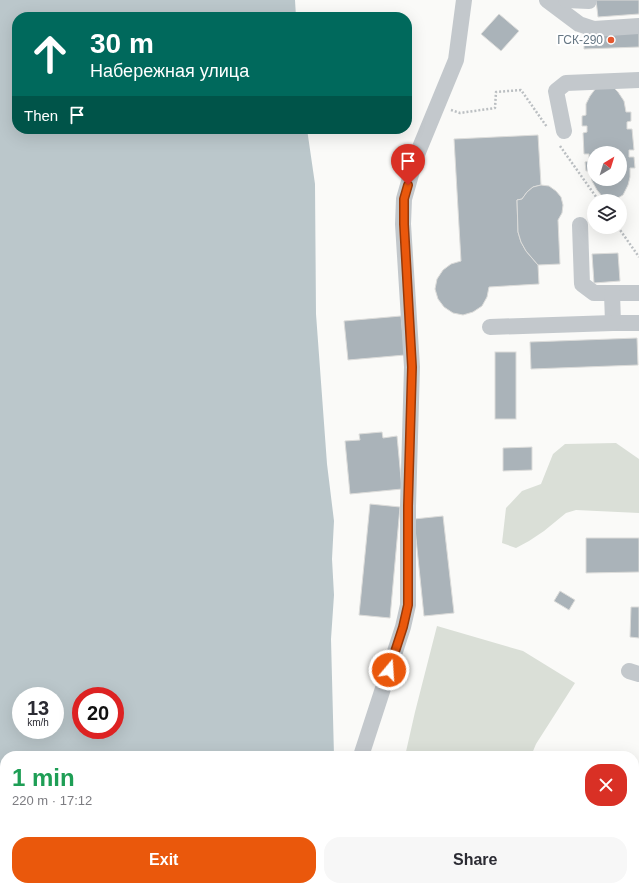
<!DOCTYPE html>
<html lang="en">
<head>
<meta charset="utf-8">
<style>
	:root { --surface:#fff; --page:#f7f7f7; --text:#2b2b33; --muted:#7c7c81; --accent:#ea580c }
	body { margin:0; font-family:Helvetica,sans-serif; background:var(--page); color:var(--text); height:100vh; display:flex; flex-direction:column; font-size:15px; white-space:nowrap }
	* { box-sizing:border-box; margin:0 }
	p { font-size:13px; color:var(--muted) }
	.icon { flex:none; width:22px; height:22px; fill:none; stroke:currentColor; stroke-width:2; stroke-linecap:round; stroke-linejoin:round }
	.map { position:relative; flex:1; overflow:hidden }
	.panel { position:absolute; left:0px; top:751px; width:639px; height:140px; display:flex; flex-direction:column; background:var(--surface); border-radius:16px 16px 0 0; box-shadow:0 4px 16px #0002 }
	.panel>* { flex:none }
	.hud { position:absolute; left:12px; top:12px; width:400px; height:122px; border-radius:16px; box-shadow:0 4px 16px #0002; background:#00695c; color:#fff; overflow:hidden }
	.needle { width:26px; rotate:38deg }
	.fabs { position:absolute; left:587px; top:146px; display:grid; gap:8px }
	.fabs a { display:grid; place-items:center; width:40px; height:40px; border-radius:50%; background:var(--surface); box-shadow:0 4px 16px #0002; font-size:20px }
	.speed { position:absolute; left:12px; top:687px; display:flex; gap:8px; font-size:20px; font-weight:700; text-align:center }
	.speed>* { display:grid; place-content:center; width:52px; height:52px; border-radius:50%; background:var(--surface); box-shadow:0 4px 16px #0002; line-height:1 }
	.speed small { font-size:10px; font-weight:400 }
	.speed .limit { border:6px solid #d22; background:#fff; color:#111 }
	.pin { position:absolute; display:grid; place-items:center; width:34px; height:34px; color:#fff; margin:-41px -17px; border-radius:50% 50% 50% 0; rotate:-45deg; box-shadow:0 0 4px #0007 }
	.pin .icon { rotate:45deg }
	.me { position:absolute; width:44px; margin:-22px; rotate:18deg; stroke-linejoin:round; filter:drop-shadow(0 0 3px #0008) }
	.turn { display:flex; align-items:center; gap:14px; height:84px; padding:0 12px; font-size:18px }
	.turn .icon { width:52px; height:52px; stroke-width:2.5 }
	.turn b { display:block; font-size:28px; line-height:34px }
	.then { display:flex; align-items:center; height:38px; padding:0 12px; background:#0003; gap:8px; font-size:15px }
	.round { display:grid; place-items:center; flex:none; width:42px; height:42px; border-radius:16px; background:var(--page) }
	.summary { display:flex; align-items:center; justify-content:space-between; height:68px; padding:0 12px }
	h1 { font-size:24px; font-weight:700; line-height:30px; color:#1e9e55 }
	.action { display:flex; gap:8px; margin-top:auto; padding:8px 12px }
	.action a { flex:1; height:46px; border-radius:16px; background:var(--accent); color:#fff; font-size:16px; font-weight:700; line-height:46px; text-align:center }
	.action a+a { background:var(--page); color:var(--text) }
	.map>svg:first-child { display:block }
	.green { fill:#dadfd7 }
	.water { fill:#bbc7cb; fill-rule:evenodd }
	.building { fill:#aab3b9; stroke:#dcdcda; fill-rule:evenodd }
	.lines { fill:none; stroke-linecap:round; stroke-linejoin:round }
	.path { stroke:#bbbfc2; stroke-width:2.5; stroke-dasharray:2 2; stroke-linecap:butt }
	.minor { stroke:#c3c8cc; stroke-width:16 }
	.route-casing { stroke:#983908; stroke-width:10 }
	.route { stroke:#ea580c; stroke-width:7 }
	.poi-dot { fill:#e4572e; stroke:#fff; stroke-width:1.5 }
	.labels { text-anchor:middle; dominant-baseline:central; stroke-width:4; stroke-linejoin:round; paint-order:stroke }
	.poi-label { font-size:12px; fill:#657683; stroke:#fff; text-anchor:end }
</style>
</head>
<body>
<div class="map">
<svg width="639" height="891" viewBox="0 0 639 891">
	<rect width="100%" height="100%" fill="#fafaf8"/>
	<g class="green">
		<path d="M616,443L639,459V513L576,510L566,513L544,531L529,541L516,548L502,543L506,508L522,491L541,484L553,454L565,444Z"/>
		<path d="M437,626L523,651L575,683L536,744L531,756H405L415,712Z"/>
		<path d="M414,886H511V891H415Z"/>
	</g>
	<path class="water" d="M0,0H295L296,17H17V129H307L315,184L316,314L327,464L334,521L332,559L334,595L331,639L334,756H5V886H328V891H0ZM21,696H55V730H21ZM81,696H115V730H81Z"/>
	<g class="building">
		<path d="M596,0H639V14L598,17Z"/>
		<path d="M499,14L519,31L501,51L481,34Z"/>
		<path d="M639,30V47L584,49V33Z"/>
		<path d="M613,87L618,92L624,101L626,112H631V121L627,122V129H632L634,150H629V157H634L635,168H630V177L628,185L623,195L616,199H609L602,196L597,190L592,181L590,171H586L585,162L589,161V154H584L583,133L587,132V126H582V116L586,115V104L590,96L596,88ZM594,153H620V179H594Z"/>
		<path d="M538,135L541,185L533,187L527,192L522,199L517,200L518,232L521,242L526,251L538,265L539,284L489,287L487,297L482,306L473,312L463,315L453,313L444,307L438,299L435,289L437,279L443,270L451,264L461,261L454,139Z"/>
		<path d="M541,185L549,186L556,191L561,197L563,205L562,213L558,220L560,264L538,265L526,251L521,242L518,232L517,200L522,199L527,192L533,187Z"/>
		<path d="M618,253L620,281L594,283L592,254Z"/>
		<path d="M401,316L405,355L348,360L344,321Z"/>
		<path d="M637,338L638,365L531,369L530,342Z"/>
		<rect x="495" y="352" width="21" height="67"/>
		<path d="M382,432L383,438L397,436L402,489L350,494L345,441L360,440L359,434Z"/>
		<path d="M532,447V470L503,471V448Z"/>
		<path d="M370,504L400,507L390,618L359,615Z"/>
		<path d="M443,516L454,613L424,616L414,519Z"/>
		<path d="M586,538H639V572L586,573Z"/>
		<path d="M560,591L575,600L569,610L554,601Z"/>
		<path d="M631,607H639V638L630,637Z"/>
		<path d="M634,806H636L639,832V885L634,886Z"/>
		<path d="M639,885V891H631L630,886Z"/>
		<path d="M372,886H402L403,891H372Z"/>
		<path d="M522,886H608V891H523Z"/>
	</g>
	<g class="lines">
		<g class="path">
			<path d="M451,110L460,113L495,108L496,92L521,90L547,127"/>
			<path d="M560,146L599,201"/>
			<path d="M618,227L639,257"/>
		</g>
		<g class="minor">
			<path d="M547,0L579,24L594,29L639,26"/>
			<path d="M566,0L589,1"/>
			<path d="M564,131L556,91L566,83L639,80"/>
			<path d="M580,225L582,284L594,293H639"/>
			<path d="M612,293L613,323H639"/>
			<path d="M490,327L613,323"/>
			<path d="M629,671L639,674"/>
			<path d="M361,756L403,627L408,605V506L412,367L403,224L404,199L416,157L456,60L464,0"/>
			<path d="M618,886V891"/>
		</g>
	</g>
	<g class="lines">
		<defs>
			<path id="route" d="M389,670L403,627L408,605V506L412,367L404,224V199L408,185"/>
		</defs>
		<use href="#route" class="route-casing"/>
		<use href="#route" class="route"/>
	</g>
	<circle class="poi-dot" cx="611" cy="40" r="4"/>
	<g class="labels">
		<g class="poi-label">
			<text x="603" y="40">ГСК-290</text>
		</g>
	</g>
</svg>
<div class="fabs">
<a><svg class="needle" viewBox="-14 -14 28 28"><path d="M0-13l5 13h-10z" fill="#e53935"/><path d="M0 13l5-13h-10z" fill="#7c7c81"/></svg></a>
<a><svg class="icon" aria-label="layers" viewBox="0 0 24 24"><path d="M12 4l9 5-9 5-9-5zM3 14l9 5 9-5"/></svg></a>
</div>
<div class="speed"><div>13<small>km/h</small></div><div class="limit">20</div></div>
<div class="pin" style="left:408px;top:185px;background:#d93025"><svg class="icon" aria-label="arrive" viewBox="0 0 24 24"><path d="M6 21V4h12l-3 4 3 4H6"/></svg></div>
<svg class="me" style="left:389px;top:670px" viewBox="-20 -20 40 40"><circle r="17" fill="#ea580c" stroke="#fff" stroke-width="3"/><path d="M0-11L8 9 0 5-8 9z" fill="#fff"/></svg>
<div class="hud">
<div class="turn"><svg class="icon" aria-label="ahead" viewBox="0 0 24 24"><path d="M12 20V5M6 11l6-6 6 6"/></svg><div><b>30 m</b>Набережная улица</div></div>
<div class="then">Then<svg class="icon" aria-label="arrive" viewBox="0 0 24 24"><path d="M6 21V4h12l-3 4 3 4H6"/></svg></div>
</div>
<section class="panel">
<div class="summary"><div><h1>1 min</h1><p>220 m · 17:12</p></div><a class="round" style="background:#d93025;color:#fff"><svg class="icon" aria-label="close" viewBox="0 0 24 24"><path d="M6 6l12 12M18 6L6 18"/></svg></a></div>
<div class="action"><a>Exit</a><a>Share</a></div>
</section>
</div>
</body>
</html>
